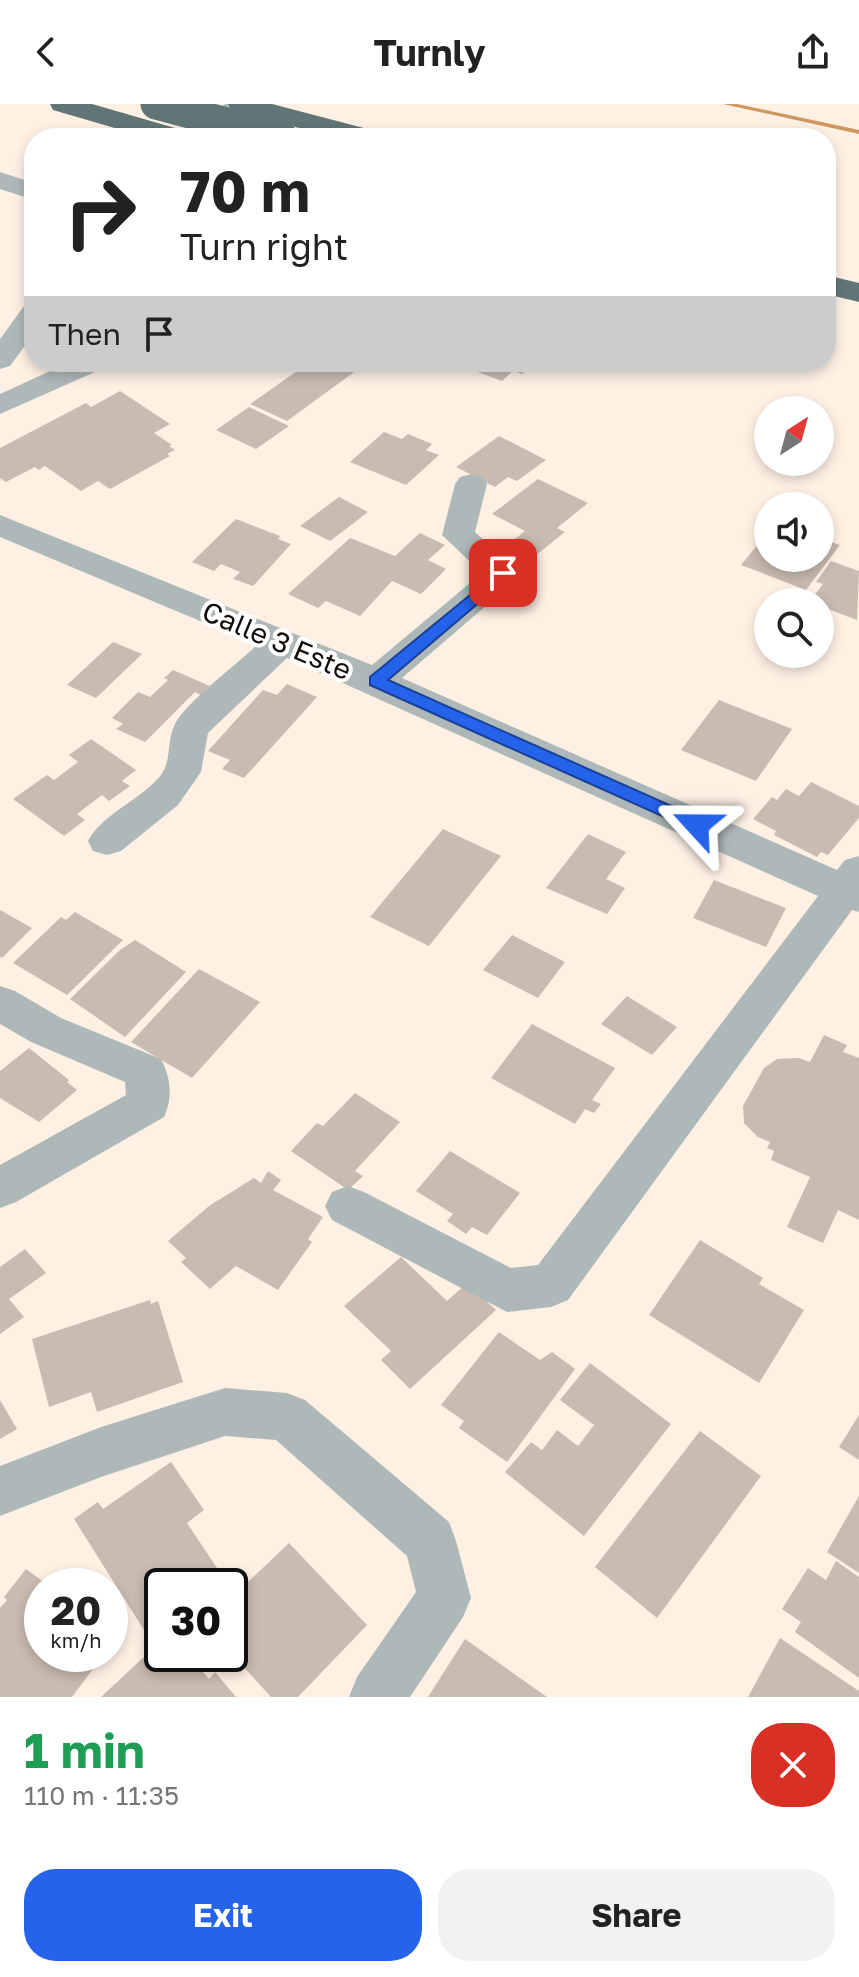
<!DOCTYPE html>
<html lang="en">
<head>
<meta charset="utf-8">
<style>
	:root { --surface:#fff; --page:#f2f2f2; --text:#222; --muted:#767676; --accent:#2563eb }
	body { margin:0; font-family:"Golos Text",sans-serif; background:var(--page); color:var(--text); height:100vh; display:flex; flex-direction:column; font-size:30px; white-space:nowrap }
	* { box-sizing:border-box; margin:0 }
	p { font-size:26px; color:var(--muted) }
	.icon { flex:none; width:44px; height:44px; fill:none; stroke:currentColor; stroke-width:2; stroke-linecap:round; stroke-linejoin:round }
	.map { position:relative; height:1593px; overflow:hidden }
	.sheet { display:flex; flex-direction:column; background:var(--surface); flex:1 }
	.sheet>* { flex:none }
	.banner { position:absolute; left:24px; top:24px; width:812px; height:244px; border-radius:32px; box-shadow:0 4px 12px #0003; background:#fff; color:var(--text); overflow:hidden }
	.needle { width:52px; rotate:36deg }
	.tools { position:absolute; left:754px; top:292px; display:grid; gap:16px }
	.tools a { display:grid; place-items:center; width:80px; height:80px; border-radius:50%; background:var(--surface); box-shadow:0 4px 12px #0003; font-size:40px }
	.speed { position:absolute; left:24px; top:1464px; display:flex; gap:16px; font-size:40px; font-weight:700; text-align:center }
	.speed>* { display:grid; place-content:center; width:104px; height:104px; border-radius:50%; background:var(--surface); box-shadow:0 4px 12px #0003; line-height:1 }
	.speed small { font-size:20px; font-weight:400 }
	.speed .limit { border:4px solid #111; border-radius:12px; background:#fff; color:#111 }
	.pin { position:absolute; display:grid; place-items:center; width:68px; height:68px; color:#fff; margin:-34px; border-radius:16px; box-shadow:0 4px 12px #0006 }
	.me { position:absolute; width:88px; margin:-44px; rotate:294deg; stroke-linejoin:round; filter:drop-shadow(0 0 6px #0008) }
	.turn { display:flex; align-items:center; gap:28px; height:168px; padding:0 24px; font-size:36px }
	.turn .icon { width:104px; height:104px; stroke-width:2.5 }
	.turn b { display:block; font-size:56px; line-height:68px }
	.then { display:flex; align-items:center; height:76px; padding:0 24px; background:#0003; gap:16px; font-size:30px }
	.round { display:grid; place-items:center; flex:none; width:84px; height:84px; border-radius:32px; background:var(--page) }
	.summary { display:flex; align-items:center; justify-content:space-between; height:136px; padding:0 24px }
	h1 { font-size:48px; font-weight:700; line-height:60px; color:#1e9e55 }
	.primary-button { display:flex; gap:16px; margin-top:auto; padding:16px 24px }
	.primary-button a { flex:1; height:92px; border-radius:32px; background:var(--accent); color:#fff; font-size:32px; font-weight:700; line-height:92px; text-align:center }
	.primary-button a+a { background:var(--page); color:var(--text) }
	header { display:flex; justify-content:space-between; align-items:center; height:104px; padding:0 24px; background:var(--surface); font-size:36px; font-weight:700 }
	.map>svg:first-child { display:block }
	.lines { fill:none; stroke-linecap:round; stroke-linejoin:round }
	.stream { fill:#ce9660; fill-rule:evenodd }
	.building { fill:#c8bbaf }
	.minor { fill:#afb8b9; fill-rule:evenodd }
	.highway { fill:#627576; fill-rule:evenodd }
	.highway-bridge { stroke:#627576; stroke-width:31 }
	.route { fill:#2563eb; stroke:#184099; stroke-width:2 }
	.labels { text-anchor:middle; dominant-baseline:central; stroke-width:8; stroke-linejoin:round; paint-order:stroke }
	.street-label { font-size:28px; fill:#120d09; stroke:#fff }
</style>
</head>
<body>
<header><svg class="icon" aria-label="back" viewBox="0 0 24 24"><path d="M15 5l-7 7 7 7"/></svg>Turnly<svg class="icon" aria-label="share" viewBox="0 0 24 24"><path d="M12 15V3M7 8l5-5 5 5M5 13v7h14v-7"/></svg></header>
<div class="map">
<svg width="859" height="1593" viewBox="0 0 859 1593">
	<rect width="100%" height="100%" fill="#fef1e4"/>
	<g class="lines">
		<path class="stream" d="M723,0H737L859,26V30Z"/>
	</g>
	<g class="building">
		<path d="M310,258H368L287,317L250,300Z"/>
		<path d="M450,258H524L532,261L522,270L513,267L502,277Z"/>
		<path d="M120,287L170,320L154,329L172,341L169,342L175,346L167,350L170,352L110,385L98,377L81,387L45,362L39,366L35,363L6,378L0,374V344L86,299L91,303Z"/>
		<path d="M249,303L289,322L256,345L216,326Z"/>
		<path d="M384,328L402,335L408,330L432,340L426,346L439,351L406,381L350,358Z"/>
		<path d="M499,332L546,356L517,377L508,373L495,383L456,363Z"/>
		<path d="M538,375L588,399L557,424L565,428L535,452L510,439L525,427L492,410Z"/>
		<path d="M339,393L368,408L330,437L300,422Z"/>
		<path d="M236,415L280,432L278,435L291,440L253,482L233,475L240,468L221,460L214,467L192,458Z"/>
		<path d="M768,428V454H820V434L840,441L806,486L741,461Z"/>
		<path d="M420,429L445,441L428,456L446,465L421,490L392,477L360,512L326,497L318,504L288,490L350,434L395,452Z"/>
		<path d="M831,457L859,467L857,516L820,502V498H809L823,480L816,478Z"/>
		<path d="M113,538L142,550L96,594L67,581Z"/>
		<path d="M173,566L210,582L201,591L195,588L145,638L116,625L123,620L112,614L138,588L150,593L168,576L164,574Z"/>
		<path d="M287,580L317,593L244,674L222,665L230,656L208,647L263,586L277,591Z"/>
		<path d="M719,596L792,625L756,677L681,646Z"/>
		<path d="M91,635L136,666L122,677L130,682L109,697L102,691L77,710L85,716L64,732L13,695L47,671L54,676L78,658L69,651Z"/>
		<path d="M811,678L859,702V714L828,751L821,748L817,753L774,731L776,727L753,715L772,693L777,696L786,685L799,692Z"/>
		<path d="M443,725L501,752L429,842L370,813Z"/>
		<path d="M588,730L626,748L606,775L625,784L607,810L546,784Z"/>
		<path d="M714,776L786,804L766,843L693,814Z"/>
		<path d="M0,806L32,824L2,854L0,853Z"/>
		<path d="M75,808L123,836L67,891L13,859L61,813L66,816Z"/>
		<path d="M512,831L565,858L538,894L483,866Z"/>
		<path d="M135,836L186,868L125,933L70,895L120,846Z"/>
		<path d="M199,865L260,898L192,974L131,938Z"/>
		<path d="M627,892L677,923L652,951L601,920Z"/>
		<path d="M532,920L615,964L592,996L601,1000L594,1009L585,1005L575,1020L491,974Z"/>
		<path d="M824,931L847,941L843,948L859,954V1116L838,1106L823,1139L787,1123L810,1073L771,1056L774,1047L767,1044L770,1038L758,1033L744,1019L743,1002L764,964L777,955L799,954L810,958Z"/>
		<path d="M29,944L69,976L67,978L77,986L39,1018L0,994V967Z"/>
		<path d="M355,989L400,1018L355,1067L363,1072L348,1086L291,1047L317,1019L323,1022Z"/>
		<path d="M450,1047L520,1089L487,1131L472,1123L466,1130L447,1117L453,1110L416,1087Z"/>
		<path d="M268,1067L281,1076L273,1086L323,1113L308,1135L312,1138L278,1186L236,1162L210,1185L181,1158L186,1154L168,1137L209,1102L254,1074L261,1079Z"/>
		<path d="M700,1136L763,1174L759,1180L804,1206L759,1279L649,1211Z"/>
		<path d="M25,1145L46,1169L9,1195L24,1213L0,1230V1163Z"/>
		<path d="M401,1153L447,1197L467,1179L496,1206L410,1285L381,1256L391,1247L344,1202Z"/>
		<path d="M150,1196L151,1200L158,1197L183,1278L97,1308L91,1288L49,1303L32,1235Z"/>
		<path d="M499,1228L540,1256L552,1248L575,1265L507,1358L459,1324L464,1317L441,1301Z"/>
		<path d="M590,1259L671,1320L584,1432L505,1368L531,1338L542,1346L557,1326L578,1342L594,1321L560,1296Z"/>
		<path d="M0,1296L17,1325L0,1335Z"/>
		<path d="M859,1311V1356L839,1343Z"/>
		<path d="M700,1327L761,1372L657,1514L595,1463Z"/>
		<path d="M171,1358L204,1406L187,1419L221,1470L205,1482H162V1513L144,1526L74,1415L98,1398L103,1405Z"/>
		<path d="M859,1392V1469L827,1448Z"/>
		<path d="M289,1439L367,1521L298,1593H271L230,1548V1495Z"/>
		<path d="M836,1457L859,1473V1574L795,1528L801,1518L782,1505L808,1464L826,1476Z"/>
		<path d="M26,1465L49,1482H42V1550H104L72,1593H0V1504L7,1496L4,1493Z"/>
		<path d="M780,1534L859,1587V1593H748Z"/>
		<path d="M465,1535L547,1593H428Z"/>
		<path d="M162,1536V1550H188L209,1575L215,1568L236,1593H101Z"/>
	</g>
	<g class="lines">
		<g class="minor">
			<path d="M225,0H252L213,34H185Z"/>
			<path d="M0,68L34,79V96L0,85Z"/>
			<path d="M34,199V229L10,262L0,265V235L24,202Z"/>
			<path d="M70,258H109L104,264L0,310V290Z"/>
			<path d="M471,370L482,373L487,380L475,428L520,469L515,477L402,574L837,766L845,756L859,752V808L852,806L568,1196L551,1203L507,1208L332,1116L325,1102L332,1088L348,1082L364,1088L511,1164L538,1161L818,792L287,554L208,629L201,668L178,701L121,747L107,751L93,747L88,737C103,709 141,696 161,671C172,656 166,636 176,618C190,595 236,561 257,541L0,433V411L372,561L482,469L442,431L455,380L460,373Z"/>
			<path d="M0,882L15,887L61,914L161,955C171,974 173,994 164,1013L16,1098L0,1104V1061L126,991L125,978L31,938L0,920Z"/>
			<path d="M225,1284L287,1289L305,1296L449,1418L456,1437L471,1494L463,1513L410,1593H349L357,1573L416,1488L407,1452L276,1336L225,1332L101,1373L0,1412V1362L101,1323Z"/>
		</g>
		<g class="highway">
			<path d="M50,0H92L189,28L193,34H149L53,6Z"/>
			<path d="M228,0H272L379,28L383,34H337L231,6Z"/>
			<path d="M826,171L859,179V198L826,190Z"/>
		</g>
		<path class="highway-bridge" d="M156,0L283,34"/>
	</g>
	<path class="route" d="M503,464L511,469L509,473L388,576L703,716L706,721L703,725H691L370,581V573Z"/>
	<g class="labels">
		<g class="street-label">
			<text transform="translate(277 536) rotate(23)">Calle 3 Este</text>
		</g>
	</g>
</svg>
<div class="tools">
<a><svg class="needle" viewBox="-14 -14 28 28"><path d="M0-13l5 13h-10z" fill="#e53935"/><path d="M0 13l5-13h-10z" fill="#767676"/></svg></a>
<a><svg class="icon" aria-label="sound" viewBox="0 0 24 24"><path d="M4 9h4l5-4v14l-5-4H4zM17 9q2 3 0 6"/></svg></a>
<a><svg class="icon" aria-label="search" viewBox="0 0 24 24"><circle cx="10" cy="10" r="6"/><path d="M15 15l6 6"/></svg></a>
</div>
<div class="speed"><div>20<small>km/h</small></div><div class="limit">30</div></div>
<div class="pin" style="left:503px;top:469px;background:#d93025"><svg class="icon" aria-label="arrive" viewBox="0 0 24 24"><path d="M6 21V4h12l-3 4 3 4H6"/></svg></div>
<svg class="me" style="left:697px;top:721px" viewBox="-20 -20 40 40"><path d="M0-17L14 15 0 8-14 15z" fill="#2563eb" stroke="#fff" stroke-width="4"/></svg>
<div class="banner">
<div class="turn"><svg class="icon" aria-label="right" viewBox="0 0 24 24"><path d="M7 20v-9h11M14 6l5 5-5 5"/></svg><div><b>70 m</b>Turn right</div></div>
<div class="then">Then<svg class="icon" aria-label="arrive" viewBox="0 0 24 24"><path d="M6 21V4h12l-3 4 3 4H6"/></svg></div>
</div>
</div>
<section class="sheet">
<div class="summary"><div><h1>1 min</h1><p>110 m · 11:35</p></div><a class="round" style="background:#d93025;color:#fff"><svg class="icon" aria-label="close" viewBox="0 0 24 24"><path d="M6 6l12 12M18 6L6 18"/></svg></a></div>
<div class="primary-button"><a>Exit</a><a>Share</a></div>
</section>
</body>
</html>
